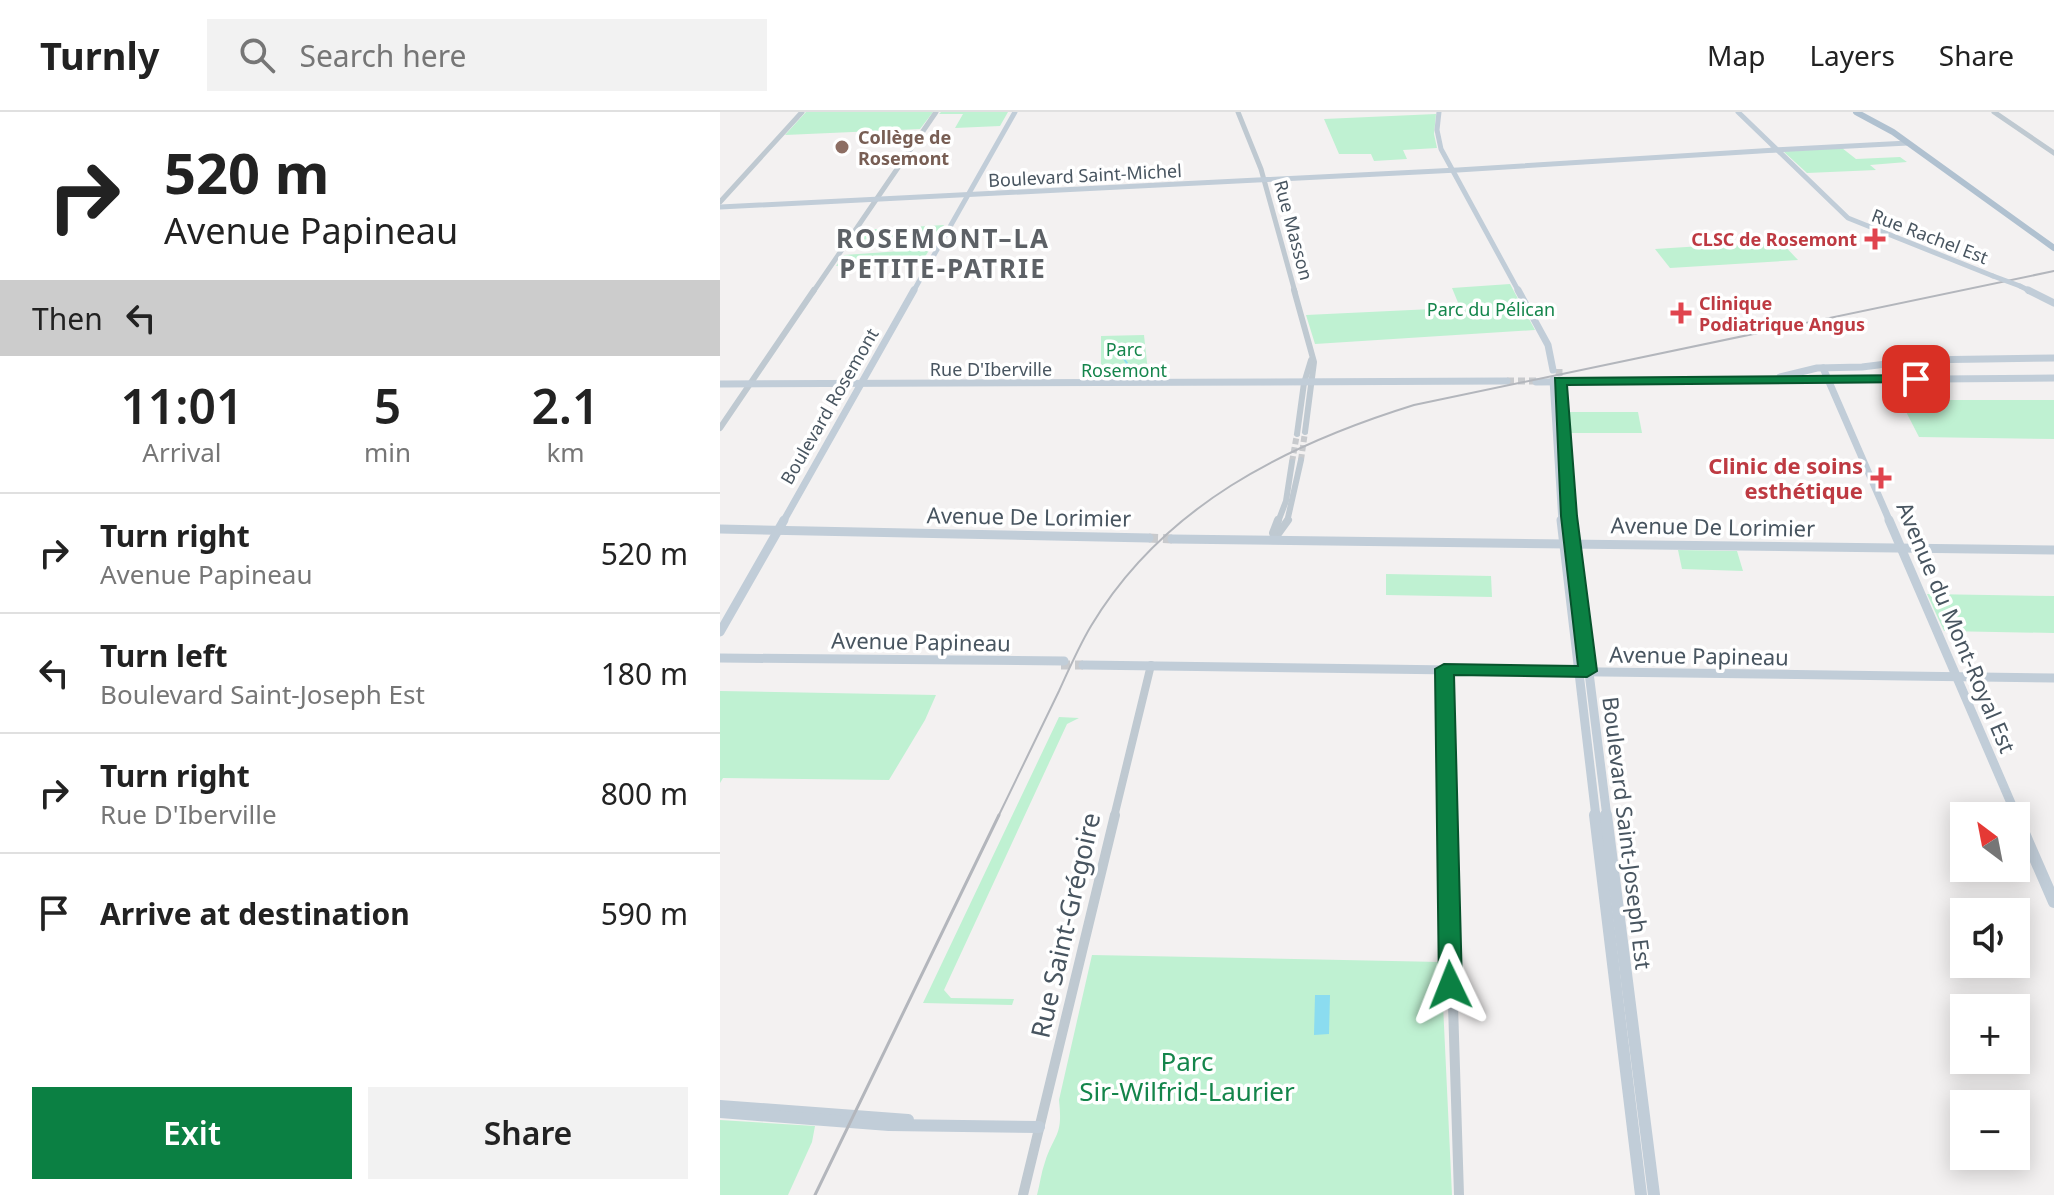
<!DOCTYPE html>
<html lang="en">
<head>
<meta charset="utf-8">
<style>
	:root { --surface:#fff; --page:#f2f2f2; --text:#222; --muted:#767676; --line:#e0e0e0; --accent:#0b8043 }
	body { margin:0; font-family:"Noto Sans",sans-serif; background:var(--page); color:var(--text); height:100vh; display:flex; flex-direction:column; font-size:30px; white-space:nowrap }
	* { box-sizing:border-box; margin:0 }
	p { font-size:26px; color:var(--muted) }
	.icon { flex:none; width:44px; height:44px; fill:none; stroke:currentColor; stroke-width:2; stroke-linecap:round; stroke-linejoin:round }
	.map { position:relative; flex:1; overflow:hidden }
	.side { display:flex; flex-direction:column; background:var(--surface); width:720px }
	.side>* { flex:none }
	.hud { background:#fff; color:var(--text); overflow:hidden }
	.needle { width:52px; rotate:328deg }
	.fabs { position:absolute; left:1230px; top:690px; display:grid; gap:16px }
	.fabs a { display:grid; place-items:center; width:80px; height:80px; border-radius:0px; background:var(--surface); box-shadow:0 4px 20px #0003; font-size:40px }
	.pin { position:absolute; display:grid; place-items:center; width:68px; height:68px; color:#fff; margin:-34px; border-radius:16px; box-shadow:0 4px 12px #0006 }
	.me { position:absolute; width:88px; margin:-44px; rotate:358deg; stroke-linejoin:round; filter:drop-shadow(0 0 6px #0008) }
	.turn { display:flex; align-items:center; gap:28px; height:168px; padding:0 32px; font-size:36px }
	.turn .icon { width:104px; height:104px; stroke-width:2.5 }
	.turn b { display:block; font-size:56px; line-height:68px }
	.then { display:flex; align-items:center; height:76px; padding:0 32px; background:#0003; gap:16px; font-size:30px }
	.eta { display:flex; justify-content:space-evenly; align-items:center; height:136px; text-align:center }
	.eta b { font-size:48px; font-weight:600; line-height:56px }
	.primary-button { display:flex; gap:16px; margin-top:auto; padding:16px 32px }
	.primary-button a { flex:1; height:92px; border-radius:0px; background:var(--accent); color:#fff; font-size:32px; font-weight:600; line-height:92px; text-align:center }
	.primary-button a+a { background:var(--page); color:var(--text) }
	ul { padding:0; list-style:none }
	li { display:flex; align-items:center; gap:24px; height:120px; padding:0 32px; border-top:2px solid var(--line) }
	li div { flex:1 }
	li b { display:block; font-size:30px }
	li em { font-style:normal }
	header { display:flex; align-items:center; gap:48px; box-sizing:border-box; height:112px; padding:0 40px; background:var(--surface); border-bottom:2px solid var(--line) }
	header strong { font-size:38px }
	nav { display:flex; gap:44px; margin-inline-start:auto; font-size:28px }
	.search { width:560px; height:72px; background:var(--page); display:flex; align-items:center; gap:20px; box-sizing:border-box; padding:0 28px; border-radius:0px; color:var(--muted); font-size:30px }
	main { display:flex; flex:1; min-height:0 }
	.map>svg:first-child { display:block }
	.green { fill:#bff1d2 }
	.water { fill:#8bdcf0 }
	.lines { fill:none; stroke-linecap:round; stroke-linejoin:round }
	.stream { stroke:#8bdcf0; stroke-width:2 }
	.tertiary-tunnel { stroke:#c8cacd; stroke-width:6; stroke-dasharray:6 3; stroke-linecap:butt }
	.secondary-tunnel-far1 { stroke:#c8cacd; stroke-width:7; stroke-dasharray:7 4; stroke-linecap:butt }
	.secondary-tunnel { stroke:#c8cacd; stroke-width:9; stroke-dasharray:9 5; stroke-linecap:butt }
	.tertiary-far3 { stroke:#bfc9d1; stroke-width:5 }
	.tertiary-far2 { stroke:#bfc9d1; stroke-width:6 }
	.tertiary-far1 { stroke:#bfc9d1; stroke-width:8 }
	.tertiary { stroke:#bfc9d1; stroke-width:10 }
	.secondary-far3 { stroke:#c1cdd8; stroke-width:5 }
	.secondary-far2 { stroke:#c1cdd8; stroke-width:7 }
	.secondary-far1 { stroke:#c1cdd8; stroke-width:9 }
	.secondary { stroke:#c1cdd8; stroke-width:12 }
	.primary { stroke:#b0c1d0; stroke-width:6 }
	.rail-far1 { stroke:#b3b6bc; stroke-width:2 }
	.rail { stroke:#b3b6bc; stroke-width:3 }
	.secondary-bridge { stroke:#c1cdd8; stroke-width:5 }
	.route { fill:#0b8043; stroke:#07532c; stroke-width:2 }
	.education-dot { fill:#8d6e63; stroke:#fff; stroke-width:3 }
	.health-dot { fill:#e0444e; stroke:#fff; stroke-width:3 }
	.labels { text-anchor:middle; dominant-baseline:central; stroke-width:7; stroke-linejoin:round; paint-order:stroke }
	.far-education-label { font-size:18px; font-weight:bold; fill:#785e54; stroke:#fff; text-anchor:start }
	.far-street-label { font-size:18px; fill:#485560; stroke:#fff }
	.far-health-label { font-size:18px; font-weight:bold; fill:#be3a42; stroke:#fff; text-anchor:end }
	.far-park-label { font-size:18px; fill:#14854b; stroke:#fff }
	.health-label { font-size:22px; font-weight:bold; fill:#be3a42; stroke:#fff; text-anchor:end }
	.street-label { font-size:22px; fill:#485560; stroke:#fff }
	.far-district-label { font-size:26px; font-weight:bold; letter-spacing:2px; fill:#5d6166; stroke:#fff }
	.near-street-label { font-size:26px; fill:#485560; stroke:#fff }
	.near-park-label { font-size:26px; fill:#14854b; stroke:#fff }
</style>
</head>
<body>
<header>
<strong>Turnly</strong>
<div class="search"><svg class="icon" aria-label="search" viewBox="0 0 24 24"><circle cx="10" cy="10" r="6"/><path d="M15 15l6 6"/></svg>Search here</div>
<nav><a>Map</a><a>Layers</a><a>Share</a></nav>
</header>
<main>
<section class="side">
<div class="hud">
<div class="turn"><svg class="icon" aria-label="right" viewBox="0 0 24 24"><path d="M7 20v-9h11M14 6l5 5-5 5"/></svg><div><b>520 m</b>Avenue Papineau</div></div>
<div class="then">Then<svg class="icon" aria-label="left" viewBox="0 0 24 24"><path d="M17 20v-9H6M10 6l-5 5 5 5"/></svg></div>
</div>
<div class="eta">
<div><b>11:01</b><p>Arrival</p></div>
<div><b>5</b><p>min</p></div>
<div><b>2.1</b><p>km</p></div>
</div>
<ul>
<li><svg class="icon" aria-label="right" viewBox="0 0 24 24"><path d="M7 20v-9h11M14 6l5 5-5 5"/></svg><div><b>Turn right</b><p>Avenue Papineau</p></div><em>520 m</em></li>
<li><svg class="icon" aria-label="left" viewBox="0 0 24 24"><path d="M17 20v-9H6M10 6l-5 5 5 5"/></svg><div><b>Turn left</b><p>Boulevard Saint-Joseph Est</p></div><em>180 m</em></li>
<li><svg class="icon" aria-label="right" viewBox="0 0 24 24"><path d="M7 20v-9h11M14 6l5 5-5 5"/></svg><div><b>Turn right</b><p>Rue D'Iberville</p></div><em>800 m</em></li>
<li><svg class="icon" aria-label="arrive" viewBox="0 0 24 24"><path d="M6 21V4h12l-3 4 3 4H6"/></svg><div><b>Arrive at destination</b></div><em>590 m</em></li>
</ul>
<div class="primary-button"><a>Exit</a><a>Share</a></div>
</section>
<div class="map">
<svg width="1334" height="1083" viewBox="0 0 1334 1083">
	<rect width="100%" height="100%" fill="#f3f1f1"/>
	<g class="green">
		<path d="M86,0H213L200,17L65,23Z"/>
		<path d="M221,0H288L280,14L235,16L243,2H219Z"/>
		<path d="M716,2L714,22L717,36L683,38L687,47L654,49L651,42H619L604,7Z"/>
		<path d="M1122,36L1136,47L1180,45L1187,50L1150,53L1156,58L1087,61L1063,39Z"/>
		<path d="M224,113L217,124L132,128L140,118Z"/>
		<path d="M1060,129L1078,148L950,156L935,137Z"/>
		<path d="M210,137L202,149L116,154L124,143Z"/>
		<path d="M790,172L815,218L595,232L586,203L733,196L739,193L732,176Z"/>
		<path d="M424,223L429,269L381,270V224Z"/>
		<path d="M1180,288H1334V327L1199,325Z"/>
		<path d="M846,300H918L922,321H848Z"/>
		<path d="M958,438L1017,439L1023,459L962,457Z"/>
		<path d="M666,462L771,464L772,485L666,483Z"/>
		<path d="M1207,482L1334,484V521L1224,519Z"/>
		<path d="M0,579L216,583L205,608L169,668L3,666L0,671Z"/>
		<path d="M339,605L359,606L347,612L224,878L231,886L294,887L292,893L203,891Z"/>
		<path d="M372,843L721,850L732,1083H317C320,1072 321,1061 325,1050C335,1020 343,1025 339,988Z"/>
		<path d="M0,1008L95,1014L92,1030L68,1083H0Z"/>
	</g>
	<path class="water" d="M595,883H610L609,922L594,923Z"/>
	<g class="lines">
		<path class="stream" d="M386,266L394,259L404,258L407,251L401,243H408"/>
		<g class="tertiary-tunnel">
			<path d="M581,348L585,320"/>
			<path d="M572,350L577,322"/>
		</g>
		<g class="secondary-tunnel-far1">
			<path d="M839,257V268"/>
			<path d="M787,269H819"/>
		</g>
		<g class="secondary-tunnel">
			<path d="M429,426L452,427"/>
			<path d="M341,553H363"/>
		</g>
		<g class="tertiary-far3">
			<path d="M518,0L541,57L575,180"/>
			<path d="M1274,0L1334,41"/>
			<path d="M0,90L82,0"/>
			<path d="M93,180L216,0"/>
		</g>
		<g class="tertiary-far2">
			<path d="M574,178L594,250L585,320"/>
			<path d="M0,316L94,178"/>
			<path d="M577,322L584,271L591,248"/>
			<path d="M558,410L566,389L572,350"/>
			<path d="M567,410L581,348"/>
		</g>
		<g class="tertiary-far1">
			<path d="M555,426L568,408"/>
			<path d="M555,426L553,421L558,408"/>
			<path d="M724,557L727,705"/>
			<path d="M394,705L431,553"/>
		</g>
		<g class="tertiary">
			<path d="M727,703L739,1083"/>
			<path d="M303,1083L395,703"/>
		</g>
		<g class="secondary-far3">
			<path d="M719,0L717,18L721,37L799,180"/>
			<path d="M1018,0L1128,106L1273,164"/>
			<path d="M1051,38L1188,31"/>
			<path d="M0,95L738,58L1056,38"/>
			<path d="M1300,174L1312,180"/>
			<path d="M193,180L295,0"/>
		</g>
		<g class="secondary-far2">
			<path d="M798,178L828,233L833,258"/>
			<path d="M1308,178L1334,191"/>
			<path d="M1103,256L1170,410"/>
			<path d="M1060,265L1097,256L1142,255L1199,248L1334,246"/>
			<path d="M833,268L842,410"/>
			<path d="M839,268L850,410"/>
			<path d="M816,270L1334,266"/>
			<path d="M0,272L787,269"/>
			<path d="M63,410L194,178"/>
		</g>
		<g class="secondary-far1">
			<path d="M841,408L876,705"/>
			<path d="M850,408L887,705"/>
			<path d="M1169,408L1297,705"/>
			<path d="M0,417L429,426"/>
			<path d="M452,427L1334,438"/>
			<path d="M0,520L64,408"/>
			<path d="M0,546L344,549"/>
			<path d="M363,553L1334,566"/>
		</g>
		<g class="secondary">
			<path d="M875,703L921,1083"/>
			<path d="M886,703L934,1083"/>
			<path d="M1296,703L1334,790"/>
			<path d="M0,994L188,1008"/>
			<path d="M0,1000L169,1013L319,1015"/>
		</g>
		<path class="primary" d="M1136,0L1173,20L1334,136"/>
		<path class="rail-far1" d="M278,705C298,663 319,621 339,579C349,557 359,534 371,514C443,394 565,333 694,293L1334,159"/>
		<path class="rail" d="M95,1083L279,703"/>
		<path class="secondary-bridge" d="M1273,164L1300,174"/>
	</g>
	<path class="route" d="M1196,263L1203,267L1201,270L847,273L857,404L877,559L867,565L734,563L742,873L739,879L730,881L722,879L719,873L715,557L724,552L858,554L841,404L835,266Z"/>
	<circle class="education-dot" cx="122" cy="35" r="8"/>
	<g class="health-dot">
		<path d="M1151 115h8v8h8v8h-8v8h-8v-8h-8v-8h8z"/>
		<path d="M957 189h8v8h8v8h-8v8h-8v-8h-8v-8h8z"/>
		<path d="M1157 354h8v8h8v8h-8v8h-8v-8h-8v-8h8z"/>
	</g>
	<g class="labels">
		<g class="far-education-label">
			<text x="138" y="25">Collège de<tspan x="138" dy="21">Rosemont</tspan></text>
		</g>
		<g class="far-street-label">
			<text transform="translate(365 63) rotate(-3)">Boulevard Saint-Michel</text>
			<text transform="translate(574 118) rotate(75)">Rue Masson</text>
			<text transform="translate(1210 124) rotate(21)">Rue Rachel Est</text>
			<text x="271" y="257">Rue D'Iberville</text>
			<text transform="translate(109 294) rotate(-60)">Boulevard Rosemont</text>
		</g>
		<g class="far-health-label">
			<text x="1137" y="127">CLSC de Rosemont</text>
			<text x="979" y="191" text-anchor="start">Clinique<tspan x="979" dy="21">Podiatrique Angus</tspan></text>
		</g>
		<g class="far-park-label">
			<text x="771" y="197">Parc du Pélican</text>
			<text x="404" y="237">Parc<tspan x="404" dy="21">Rosemont</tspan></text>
		</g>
		<g class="health-label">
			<text x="1143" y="353">Clinic de soins<tspan x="1143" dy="25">esthétique</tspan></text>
		</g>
		<g class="street-label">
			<text transform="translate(309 404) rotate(1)">Avenue De Lorimier</text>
			<text transform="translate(993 414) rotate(1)">Avenue De Lorimier</text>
			<text transform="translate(1237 515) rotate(67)">Avenue du Mont-Royal Est</text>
			<text transform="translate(201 529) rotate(1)">Avenue Papineau</text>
			<text transform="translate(979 543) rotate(1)">Avenue Papineau</text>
			<text transform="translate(908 721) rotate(83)">Boulevard Saint-Joseph Est</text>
		</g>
		<g class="far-district-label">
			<text x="223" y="126">ROSEMONT–LA<tspan x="223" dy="30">PETITE-PATRIE</tspan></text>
		</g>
		<g class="near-street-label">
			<text transform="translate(345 813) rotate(-77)">Rue Saint-Grégoire</text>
		</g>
		<g class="near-park-label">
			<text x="467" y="949">Parc<tspan x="467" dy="30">Sir-Wilfrid-Laurier</tspan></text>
		</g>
	</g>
</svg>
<div class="fabs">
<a><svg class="needle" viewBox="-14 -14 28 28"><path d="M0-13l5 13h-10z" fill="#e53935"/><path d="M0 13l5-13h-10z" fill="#767676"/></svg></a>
<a><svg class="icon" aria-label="sound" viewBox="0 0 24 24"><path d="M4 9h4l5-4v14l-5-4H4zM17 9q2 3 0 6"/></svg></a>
<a>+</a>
<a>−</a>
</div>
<div class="pin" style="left:1196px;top:267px;background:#d93025"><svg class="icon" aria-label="arrive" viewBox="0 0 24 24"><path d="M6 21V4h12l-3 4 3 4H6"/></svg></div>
<svg class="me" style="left:730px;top:873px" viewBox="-20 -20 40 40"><path d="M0-17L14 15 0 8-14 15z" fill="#0b8043" stroke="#fff" stroke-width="4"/></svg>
</div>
</main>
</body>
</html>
